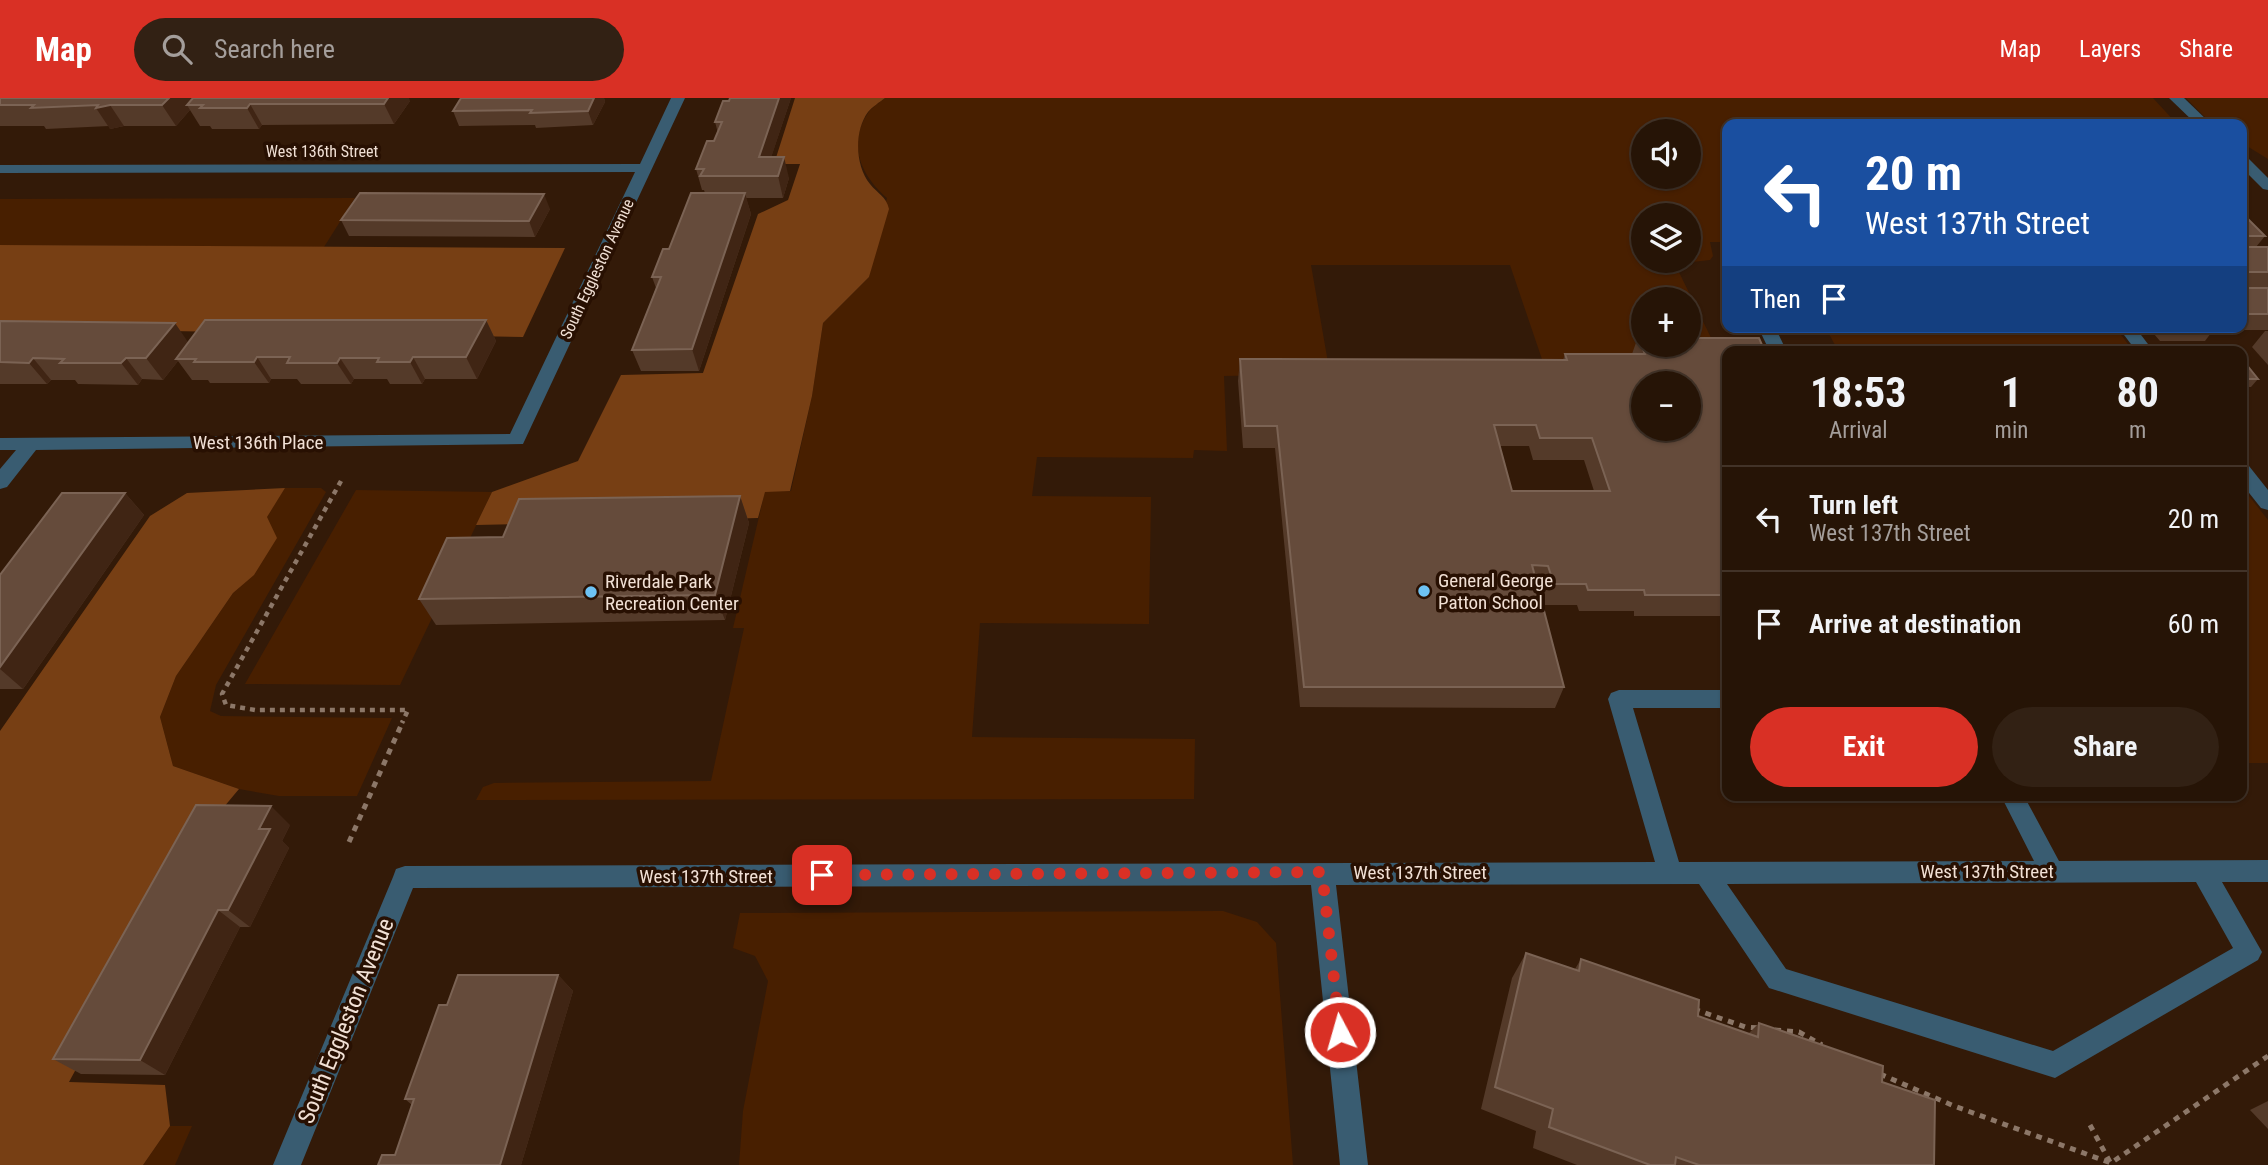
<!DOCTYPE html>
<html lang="en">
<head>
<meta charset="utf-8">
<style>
	:root { --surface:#261406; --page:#322114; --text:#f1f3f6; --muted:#a49e9b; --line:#423328; --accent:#d93025 }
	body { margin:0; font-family:"Roboto Condensed",sans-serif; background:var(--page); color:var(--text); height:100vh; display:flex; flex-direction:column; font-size:26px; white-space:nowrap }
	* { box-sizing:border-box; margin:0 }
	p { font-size:23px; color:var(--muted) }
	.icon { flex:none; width:38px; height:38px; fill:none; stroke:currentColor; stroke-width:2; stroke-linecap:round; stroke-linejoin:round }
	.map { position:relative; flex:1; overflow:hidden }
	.panel { position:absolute; left:1722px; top:248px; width:525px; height:455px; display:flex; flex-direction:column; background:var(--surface); border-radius:14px; box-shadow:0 2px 5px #0004,0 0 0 2px var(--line) }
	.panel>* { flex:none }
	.banner { position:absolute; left:1722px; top:21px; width:525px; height:214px; border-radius:14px; box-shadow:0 2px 5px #0004,0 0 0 2px var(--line); background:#1a4fa0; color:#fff; overflow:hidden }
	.controls { position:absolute; left:1631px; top:21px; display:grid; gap:14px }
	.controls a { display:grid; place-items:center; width:70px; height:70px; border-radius:50%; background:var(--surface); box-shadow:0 2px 5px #0004,0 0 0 2px var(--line); font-size:35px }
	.pin { position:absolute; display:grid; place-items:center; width:60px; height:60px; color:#fff; margin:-30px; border-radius:14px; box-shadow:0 4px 10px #0006 }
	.me { position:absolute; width:77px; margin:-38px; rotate:354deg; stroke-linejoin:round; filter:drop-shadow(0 0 5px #0008) }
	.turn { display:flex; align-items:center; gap:24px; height:147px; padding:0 28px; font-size:32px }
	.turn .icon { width:91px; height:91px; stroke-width:2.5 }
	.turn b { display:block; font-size:49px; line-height:60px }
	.then { display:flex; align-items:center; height:66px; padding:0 28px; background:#0003; gap:14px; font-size:26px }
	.eta { display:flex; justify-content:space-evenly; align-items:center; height:119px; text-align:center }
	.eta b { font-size:42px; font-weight:700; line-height:49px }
	.primary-button { display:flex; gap:14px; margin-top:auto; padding:14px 28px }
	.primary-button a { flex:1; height:80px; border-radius:42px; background:var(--accent); color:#fff; font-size:28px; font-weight:700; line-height:80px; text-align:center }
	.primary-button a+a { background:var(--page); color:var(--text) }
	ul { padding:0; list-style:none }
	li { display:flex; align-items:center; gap:21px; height:105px; padding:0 28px; border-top:2px solid var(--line) }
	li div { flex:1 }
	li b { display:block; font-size:26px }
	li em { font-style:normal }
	header { display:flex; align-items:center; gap:42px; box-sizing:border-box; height:98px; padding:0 35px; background:var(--accent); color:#fff }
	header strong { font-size:33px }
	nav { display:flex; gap:38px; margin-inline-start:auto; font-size:24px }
	.search { width:490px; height:63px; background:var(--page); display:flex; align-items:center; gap:18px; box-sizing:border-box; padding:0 24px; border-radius:38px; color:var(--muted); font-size:26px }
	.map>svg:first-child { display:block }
	.green { fill:#481f00; fill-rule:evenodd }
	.forest { fill:#773f14 }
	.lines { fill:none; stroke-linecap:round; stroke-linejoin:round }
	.path-far1 { stroke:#8c7768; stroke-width:4.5; stroke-dasharray:5 5; stroke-linecap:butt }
	.path { stroke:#8c7768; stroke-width:5; stroke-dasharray:6 6; stroke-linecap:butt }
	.minor { fill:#395c71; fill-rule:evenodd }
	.wall { fill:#543a29; fill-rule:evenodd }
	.shaded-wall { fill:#402514 }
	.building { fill:#654b3b; stroke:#7b6354; stroke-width:2; fill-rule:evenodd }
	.route { stroke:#d93025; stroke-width:12; stroke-dasharray:0 21.6 }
	.poi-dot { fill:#6dc2f3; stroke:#281002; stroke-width:2.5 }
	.labels { text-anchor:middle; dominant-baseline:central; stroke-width:7; stroke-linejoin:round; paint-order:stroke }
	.far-street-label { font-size:16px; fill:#f1e0d5; stroke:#281002 }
	.street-label { font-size:19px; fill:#f1e0d5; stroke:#281002 }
	.poi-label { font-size:19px; fill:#f1e0d5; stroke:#281002; text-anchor:start }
	.near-street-label { font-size:23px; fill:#f1e0d5; stroke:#281002 }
</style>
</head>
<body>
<header>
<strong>Map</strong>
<div class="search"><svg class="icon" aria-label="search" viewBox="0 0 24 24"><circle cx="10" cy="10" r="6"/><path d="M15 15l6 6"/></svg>Search here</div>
<nav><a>Map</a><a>Layers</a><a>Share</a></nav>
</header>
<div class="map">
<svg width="2268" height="1067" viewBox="0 0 2268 1067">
	<rect width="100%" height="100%" fill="#331a08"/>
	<g class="green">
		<path d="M885,0H2153L2177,26H1727V144H1710L1713,158L1710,162L1675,166L1716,250L1547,276L1510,167H1311L1330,276L1224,278L1227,353L1194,352L1193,360L1037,359L1032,398L1151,399L1149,526L980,525L972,639L1195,641L1194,701L476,702L483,689L494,685L711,683L744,530H733L765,393H791L812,298L823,225L869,179L887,100C861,78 847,46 868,15C872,9 880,4 885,0ZM1643,33H1689V79H1643ZM1643,117H1689V163H1643ZM1643,201H1689V247H1643Z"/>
		<path d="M2186,0H2268V61L2242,45V26H2212Z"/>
		<path d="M355,100L324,149L0,147V101Z"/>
		<path d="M1825,229H2115L2134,254H1839Z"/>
		<path d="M2242,389L2268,422V665H2242Z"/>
		<path d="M285,390H321L326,394L216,587L210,613L221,618L392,620L357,698H279L239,691L173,668L160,619L176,578L233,495L254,476L266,419Z"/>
		<path d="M356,392L492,394L400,587L245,586Z"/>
		<path d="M1223,813L1257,824L1276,845L1293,1067H739L743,1013L768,883L755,858L733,850L740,815Z"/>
		<path d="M170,1028H192L175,1067H143Z"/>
	</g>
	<g class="forest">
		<path d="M795,0H885C880,4 872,9 868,14C854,33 855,68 870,86C878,96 886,98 889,111L869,179L823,225L812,298L790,393L765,394L758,420L476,427L492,394L578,363L621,277L703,275L758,116L788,102L800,66H774Z"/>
		<path d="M0,147L565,150L523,239L0,230Z"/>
		<path d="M285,390L267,419L277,440L254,477L233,495L176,578L160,619L173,668L239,691L208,728L69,984L165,987L170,1028L143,1067H0V633L150,418L187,395Z"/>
	</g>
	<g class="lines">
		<path class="path-far1" d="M341,383L222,596L226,607L255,612H408L402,625"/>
		<g class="path">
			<path d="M349,744L403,623"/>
			<path d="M1694,911L1745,929L1759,930"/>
			<path d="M1775,932L1799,934L1822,947"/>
			<path d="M1880,976L1954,1008L2111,1065L2268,958"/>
			<path d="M2090,1027L2111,1066"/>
		</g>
		<g class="minor">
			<path d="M671,0H685L523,346L36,352L7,389L0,391V371L16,352H0V340L510,336L635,74L0,75V67L640,66Z"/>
			<path d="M2169,0H2184L2211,26H2196Z"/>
			<path d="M2242,58L2247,59L2268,80V92L2263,91L2242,70Z"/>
			<path d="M1758,229H1775L1787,254H1770Z"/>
			<path d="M2118,229H2135L2154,254H2137Z"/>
			<path d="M2242,367L2249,368L2268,392V412L2261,410L2242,386Z"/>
			<path d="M1619,592H1727V610H1633L1679,764L2034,763L2001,698H2024L2059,763L2268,762V784H2222L2262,854L2258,862L2055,980L1769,890L1699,786L1336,787L1368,1067H1340L1311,787L413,790L301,1067H273L393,779L396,771L405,768L1655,764L1608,601L1611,595ZM2196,784L2233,850L2053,953L1786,871L1727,786Z"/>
		</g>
	</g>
	<g class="wall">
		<path d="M0,0L410,3L394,26L262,27L259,31H212L210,28H200L190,12L176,28H124L110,31L109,28L46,31L44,28H0Z"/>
		<path d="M461,0H604L605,4L593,27L536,30L535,27L459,28L453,13Z"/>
		<path d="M730,0H791L771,59L789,80L783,100H746L751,116L699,273H641L632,252L656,190L652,179L669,151L705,95L704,92H702L696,71L714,43L718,35L715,24Z"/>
		<path d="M550,111L535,139L349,138L341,122Z"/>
		<path d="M2242,116L2265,138L2256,149H2268V190H2242Z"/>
		<path d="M2242,190H2268V232H2236L2234,229H2242Z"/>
		<path d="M486,222L496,243L477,281H425L422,286H390L387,281H354L351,286H301L297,281H271L269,285H210L208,282H192L178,263L163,282L142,281L138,287L78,286L75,282H51L47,286H0V223L188,244Z"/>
		<path d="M2148,229H2206L2211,235L2205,243H2160Z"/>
		<path d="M2265,233H2268V267L2252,249Z"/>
		<path d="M1638,239L1727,254V518H1634V513H1579L1577,507H1545L1540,489L1537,488L1564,589L1555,610L1300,609L1275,350H1243L1238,283L1240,261L1563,262L1565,256H1632ZM1500,348H1529L1533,362H1584L1594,393H1512Z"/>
		<path d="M2242,261L2258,281L2251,289H2242Z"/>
		<path d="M125,395L144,417L23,591H0V477Z"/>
		<path d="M740,398L749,425L725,522L436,527L419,501L503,439Z"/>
		<path d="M290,727L282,743L289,750L250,829H240L165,977L81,976L53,961Z"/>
		<path d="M1526,855L1575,871L1581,861L1698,918L1748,936L1759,925L1882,984L1934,1067H1577L1533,1050L1536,1033L1481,1011L1512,880Z"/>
		<path d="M558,877L573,893L521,1067H378L395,1057L412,1007L405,1001L447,907Z"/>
		<path d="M2268,1003V1031L2250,1012Z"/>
	</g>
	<g class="shaded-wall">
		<path d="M169,0H197L187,7L190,12L176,28L162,7Z"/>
		<path d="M388,0H409L410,3L394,26L384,6Z"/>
		<path d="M594,0H604L605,4L593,27L588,13Z"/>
		<path d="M779,0H791L765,78L759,59Z"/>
		<path d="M250,6L262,27L259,31L247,10Z"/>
		<path d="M110,7L124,28L110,31L96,10Z"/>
		<path d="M784,59L789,80L783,100L778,78Z"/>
		<path d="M745,95L751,116L699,273L692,251Z"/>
		<path d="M544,96L550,111L535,139L529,123Z"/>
		<path d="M486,222L496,243L477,281L466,259Z"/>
		<path d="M175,225L190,247L176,261L178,263L163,282L146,260Z"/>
		<path d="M257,259L271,281L269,285L254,264Z"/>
		<path d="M413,259L425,281L422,286L410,264Z"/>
		<path d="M33,260L51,282L47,286L29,265Z"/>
		<path d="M126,260L142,281L138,287L121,265Z"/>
		<path d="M340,260L354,281L351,286L337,265Z"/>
		<path d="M125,395L144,417L23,591L0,571V569Z"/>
		<path d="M740,398L749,425L725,522L715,497Z"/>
		<path d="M271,708L290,727L282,743L289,750L250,829L228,812L259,731Z"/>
		<path d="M218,812L240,829L165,977L140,962Z"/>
		<path d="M558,877L573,893L521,1067H500Z"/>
	</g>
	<g class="building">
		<path d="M0,0H169L162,7H110L96,10L98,7L31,10L34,7H0Z"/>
		<path d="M193,0H388L384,6H250L247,10H200L203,7H187Z"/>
		<path d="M461,0H594L588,13L530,15L532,12L453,13Z"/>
		<path d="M730,0H779L759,59H784L778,78H700L704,71H696L707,43H714L722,24H715L723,3H729Z"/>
		<path d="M360,95L544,96L529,123L341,122Z"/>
		<path d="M691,95H745L692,251L632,252L661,179H652L663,151H669Z"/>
		<path d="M2242,116H2243L2265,138H2242Z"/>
		<rect x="2242" y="149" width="26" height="25"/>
		<path d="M2242,190H2268V216H2249L2242,209Z"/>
		<path d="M205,222H486L466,259H413L410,264H377L379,260H340L337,265H287L290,259H257L254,264H194L196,261H176Z"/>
		<path d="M0,223L175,225L146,260H126L121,265H60L64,261L33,260L29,265L0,264Z"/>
		<path d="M2161,229H2206L2211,235H2166Z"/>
		<path d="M1638,239H1643V247H1689V240H1759L1765,254H1727V497H1645L1644,492H1588L1586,486H1554L1548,468L1532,467L1564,589H1304L1277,328H1245L1240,261L1567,262L1565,256H1645ZM1643,285H1689V331H1643ZM1494,327H1536L1540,340H1592L1610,393H1512Z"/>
		<path d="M2242,261L2258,281H2242Z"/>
		<path d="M62,395H125L0,569V477Z"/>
		<path d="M740,398L715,497L419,501L447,440L503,439L519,401Z"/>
		<path d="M196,707L271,708L259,731H270L228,812H218L140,962L53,961Z"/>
		<path d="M1526,855L1579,873L1581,861L1699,902L1698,918L1758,939L1759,925L1883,968L1882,984L1935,1002L1934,1067H1699L1676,1059L1675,1067H1650L1549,1029L1553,1011L1495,989Z"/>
		<path d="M458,877H558L500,1067H378L382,1057H395L414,1001H405L439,907H447Z"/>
	</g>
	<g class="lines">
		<path class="route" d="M822,777L1322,774L1340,934"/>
	</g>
	<g class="poi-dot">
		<circle cx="1424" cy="493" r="7"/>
		<circle cx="591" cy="494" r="7"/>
	</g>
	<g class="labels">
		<g class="far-street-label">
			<text x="322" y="53">West 136th Street</text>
			<text transform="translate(597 171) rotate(-65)">South Eggleston Avenue</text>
		</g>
		<g class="street-label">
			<text x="258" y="344">West 136th Place</text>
			<text x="1987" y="773">West 137th Street</text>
			<text x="1420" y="774">West 137th Street</text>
			<text x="706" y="778">West 137th Street</text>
		</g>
		<g class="poi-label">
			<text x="1438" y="482">General George<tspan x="1438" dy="22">Patton School</tspan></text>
			<text x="605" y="483">Riverdale Park<tspan x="605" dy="22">Recreation Center</tspan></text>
		</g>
		<g class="near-street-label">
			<text transform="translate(346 923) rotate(-68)">South Eggleston Avenue</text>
		</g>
	</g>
</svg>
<div class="controls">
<a><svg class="icon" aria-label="sound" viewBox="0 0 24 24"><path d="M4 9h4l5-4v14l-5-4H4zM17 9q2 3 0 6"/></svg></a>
<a><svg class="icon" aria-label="layers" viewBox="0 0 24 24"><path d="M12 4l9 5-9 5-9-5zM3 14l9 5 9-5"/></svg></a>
<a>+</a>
<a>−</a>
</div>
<div class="pin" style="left:822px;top:777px;background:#d93025"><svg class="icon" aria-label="arrive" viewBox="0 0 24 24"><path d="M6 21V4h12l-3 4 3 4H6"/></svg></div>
<svg class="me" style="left:1340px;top:934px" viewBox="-20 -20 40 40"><circle r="17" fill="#d93025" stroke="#fff" stroke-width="3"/><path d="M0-11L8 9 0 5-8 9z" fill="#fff"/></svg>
<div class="banner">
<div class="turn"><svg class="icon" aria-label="left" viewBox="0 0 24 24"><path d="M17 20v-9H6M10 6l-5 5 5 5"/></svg><div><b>20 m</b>West 137th Street</div></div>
<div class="then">Then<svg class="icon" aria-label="arrive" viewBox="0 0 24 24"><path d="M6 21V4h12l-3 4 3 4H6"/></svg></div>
</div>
<section class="panel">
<div class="eta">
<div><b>18:53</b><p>Arrival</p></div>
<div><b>1</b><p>min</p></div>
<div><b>80</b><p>m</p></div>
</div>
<ul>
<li><svg class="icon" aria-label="left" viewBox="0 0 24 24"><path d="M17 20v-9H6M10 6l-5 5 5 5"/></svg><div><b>Turn left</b><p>West 137th Street</p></div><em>20 m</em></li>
<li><svg class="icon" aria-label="arrive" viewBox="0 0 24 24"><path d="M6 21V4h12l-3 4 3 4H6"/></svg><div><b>Arrive at destination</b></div><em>60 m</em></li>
</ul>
<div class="primary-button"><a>Exit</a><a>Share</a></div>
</section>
</div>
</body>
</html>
